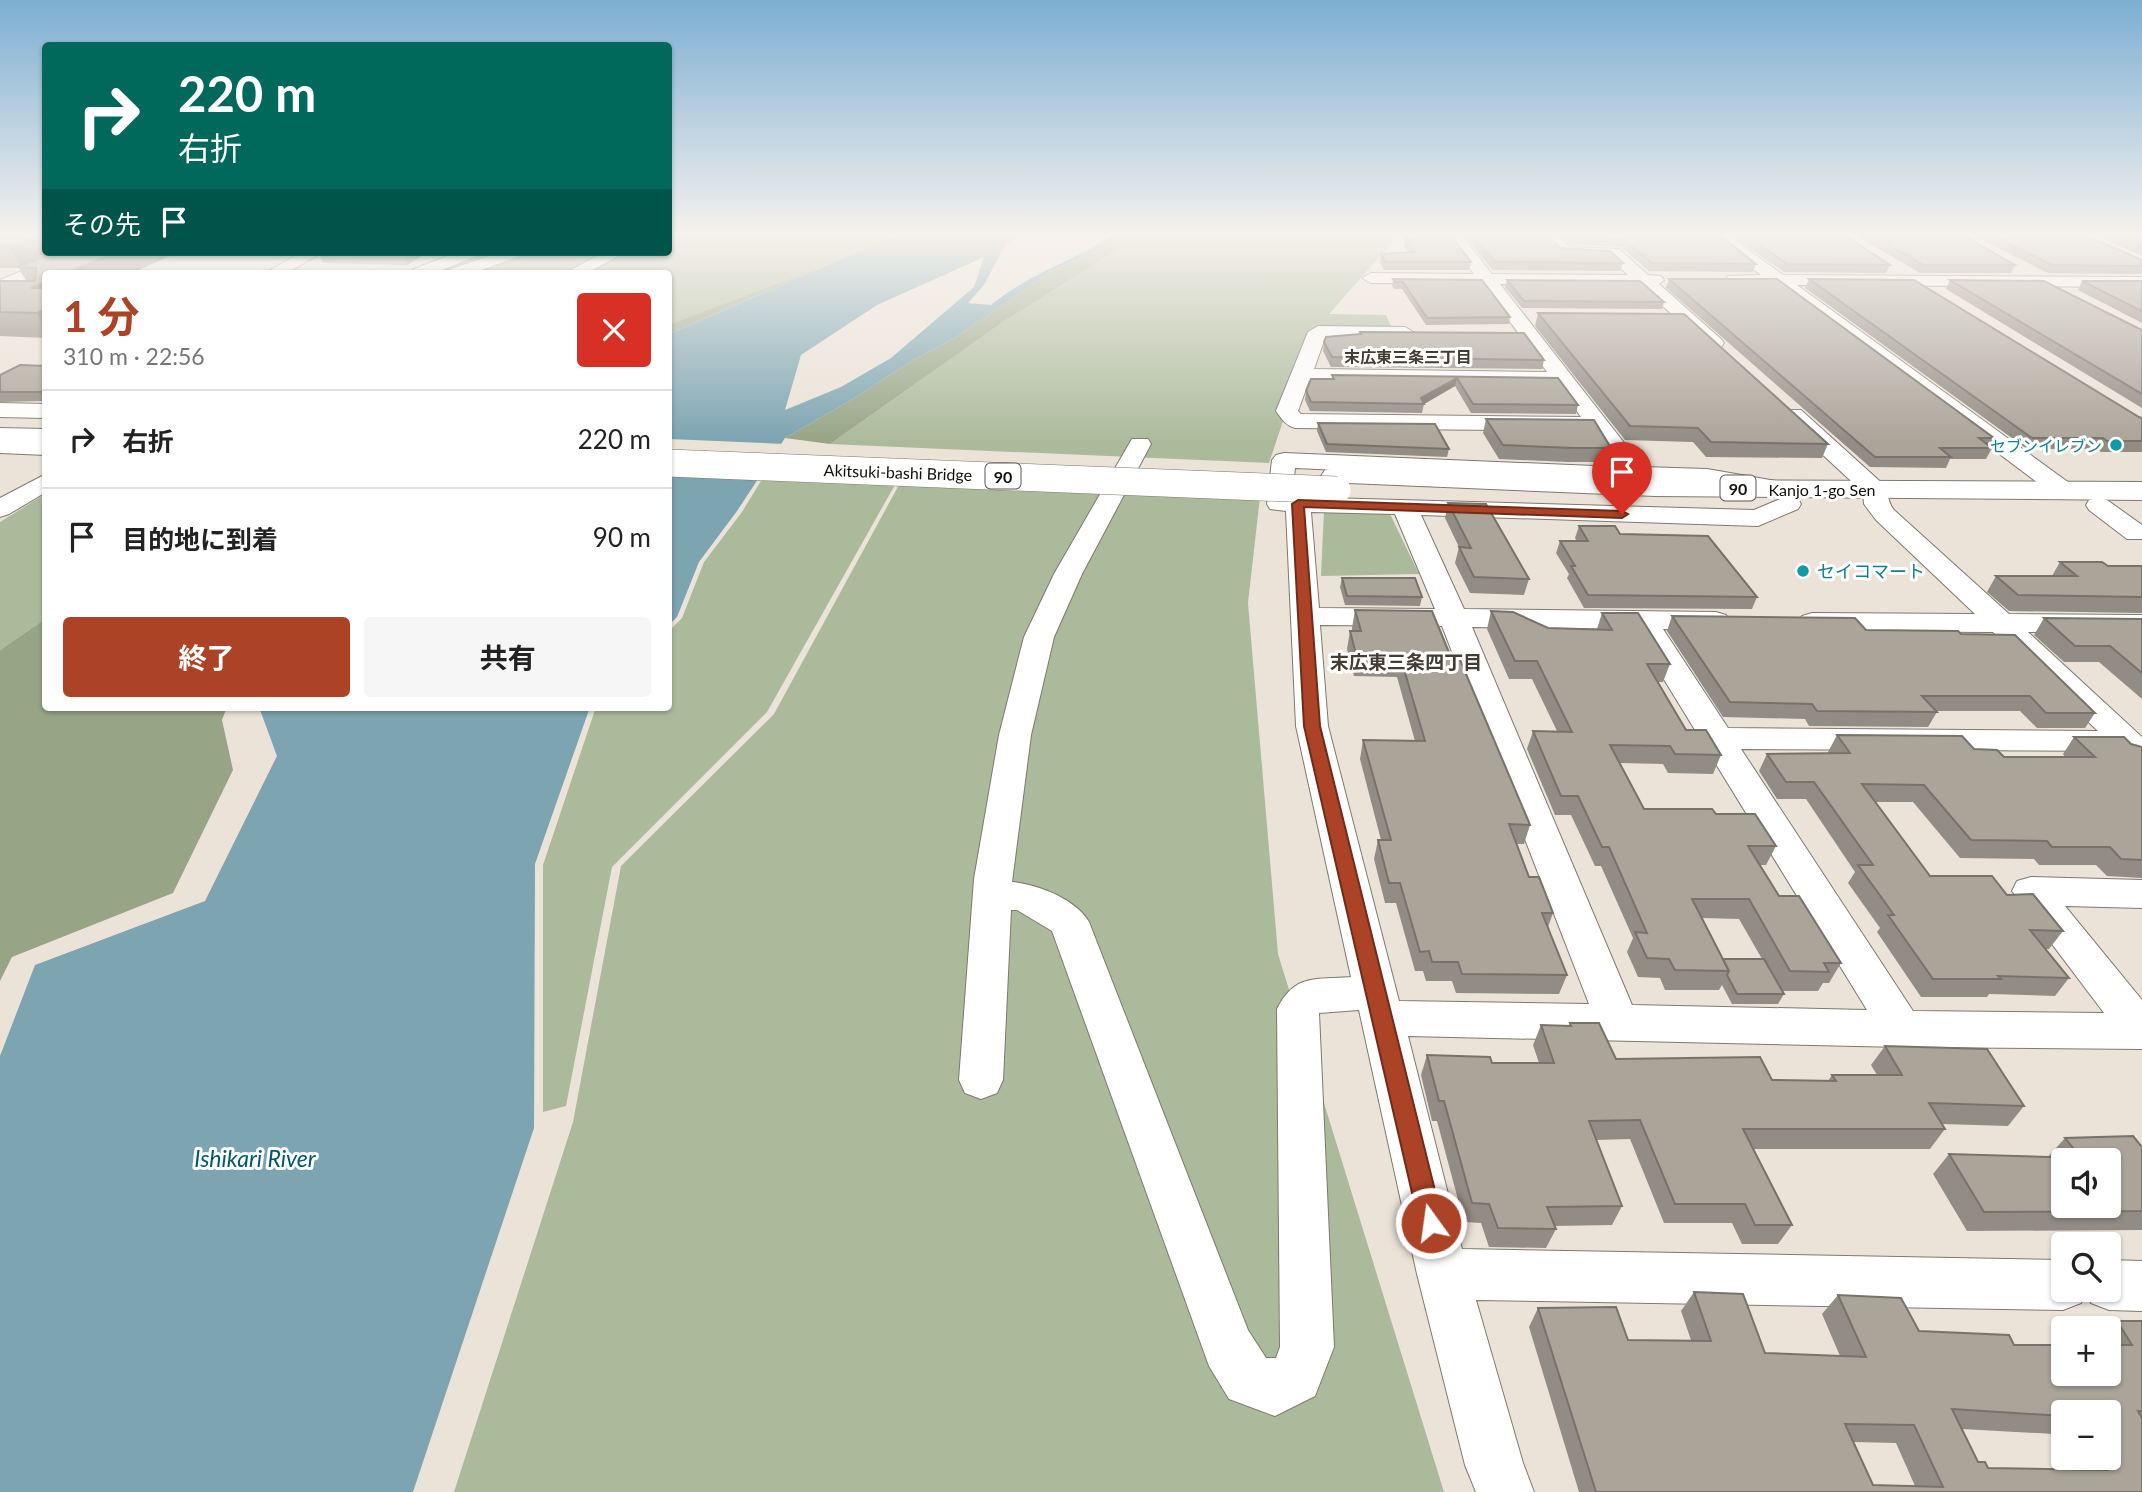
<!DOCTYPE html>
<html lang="ja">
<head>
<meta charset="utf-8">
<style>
	:root { --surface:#fff; --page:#f6f6f6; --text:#222; --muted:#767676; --line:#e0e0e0; --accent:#ac4326 }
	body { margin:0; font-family:Lato,"Noto Sans JP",sans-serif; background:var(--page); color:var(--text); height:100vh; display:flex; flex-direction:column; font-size:26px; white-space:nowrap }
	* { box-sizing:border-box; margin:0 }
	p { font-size:23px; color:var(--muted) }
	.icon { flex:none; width:38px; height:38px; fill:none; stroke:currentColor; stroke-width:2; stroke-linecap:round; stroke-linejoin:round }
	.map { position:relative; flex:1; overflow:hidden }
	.panel { position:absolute; left:42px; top:270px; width:630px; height:441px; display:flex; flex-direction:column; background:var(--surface); border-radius:7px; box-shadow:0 2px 5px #0004 }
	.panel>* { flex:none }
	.hud { position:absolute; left:42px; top:42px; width:630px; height:214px; border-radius:7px; box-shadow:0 2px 5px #0004; background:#00695c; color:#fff; overflow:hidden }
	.buttons { position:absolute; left:2051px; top:1148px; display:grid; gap:14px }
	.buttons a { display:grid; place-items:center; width:70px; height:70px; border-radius:7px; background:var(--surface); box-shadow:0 2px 5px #0004; font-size:35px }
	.pin { position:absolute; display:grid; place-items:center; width:60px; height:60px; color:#fff; margin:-72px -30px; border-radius:50% 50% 50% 0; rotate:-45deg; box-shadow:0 0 7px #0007 }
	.pin .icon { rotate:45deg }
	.me { position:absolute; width:77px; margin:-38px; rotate:346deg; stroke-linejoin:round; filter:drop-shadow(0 0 5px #0008) }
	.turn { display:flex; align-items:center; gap:24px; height:147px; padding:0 21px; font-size:32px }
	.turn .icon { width:91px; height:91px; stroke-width:2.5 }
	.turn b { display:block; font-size:49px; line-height:60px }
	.then { display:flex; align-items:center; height:66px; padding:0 21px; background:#0003; gap:14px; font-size:26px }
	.round { display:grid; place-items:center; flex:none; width:74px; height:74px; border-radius:7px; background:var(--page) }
	.head { display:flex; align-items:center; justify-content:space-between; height:119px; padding:0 21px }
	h1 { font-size:42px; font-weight:700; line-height:52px; color:var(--accent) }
	.primary-button { display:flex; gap:14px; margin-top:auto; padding:14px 21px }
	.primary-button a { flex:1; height:80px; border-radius:7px; background:var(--accent); color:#fff; font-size:28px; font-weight:700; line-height:80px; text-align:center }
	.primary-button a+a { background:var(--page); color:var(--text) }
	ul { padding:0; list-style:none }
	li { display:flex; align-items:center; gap:21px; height:98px; padding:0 21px; border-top:2px solid var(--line) }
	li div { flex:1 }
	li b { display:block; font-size:26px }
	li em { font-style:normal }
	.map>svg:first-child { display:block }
	.green { fill:#acba9c }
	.forest { fill:#97a586 }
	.water { fill:#7ca4b1; fill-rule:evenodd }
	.pier { fill:#ebe3d8 }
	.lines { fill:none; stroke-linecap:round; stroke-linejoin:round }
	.minor-casing { stroke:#7f796e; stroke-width:2 }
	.major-casing { stroke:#7f796e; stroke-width:2 }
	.minor { fill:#fff; fill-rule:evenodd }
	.major { fill:#fff; fill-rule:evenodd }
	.major-bridge-casing { stroke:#7f796e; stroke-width:28; stroke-linecap:butt }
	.major-bridge { stroke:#fff; stroke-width:27 }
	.wall { fill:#928d84; fill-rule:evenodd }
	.shaded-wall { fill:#77736b }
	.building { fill:#aaa499; stroke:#77736b; stroke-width:2; fill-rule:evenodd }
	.route { fill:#ac4326; stroke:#702c19; stroke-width:2 }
	.culture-dot { fill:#0f9aa8; stroke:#fff; stroke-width:2.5 }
	.labels { text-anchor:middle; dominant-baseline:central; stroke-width:6; stroke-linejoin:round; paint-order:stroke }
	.far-neighbourhood-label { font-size:16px; font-weight:bold; fill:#433d34; stroke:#fff }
	.far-culture-label { font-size:16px; fill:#0d838f; stroke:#fff; text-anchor:end }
	.far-street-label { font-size:16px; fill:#120f0b; stroke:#fff }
	.shield { fill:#fff; stroke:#595754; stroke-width:2 }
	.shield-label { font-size:16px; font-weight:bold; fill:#120f0b }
	.culture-label { font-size:18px; fill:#0d838f; stroke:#fff; text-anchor:start }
	.neighbourhood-label { font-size:19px; font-weight:bold; fill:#433d34; stroke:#fff }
	.near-water-label { font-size:23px; font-style:italic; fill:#00586c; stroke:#fff }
</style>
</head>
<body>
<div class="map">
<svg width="2142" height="1492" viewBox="0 0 2142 1492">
	<rect width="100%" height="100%" fill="#ebe3d8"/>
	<g class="green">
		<path d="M669,233H906L669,328L668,273H426L479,252H668Z"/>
		<path d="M1144,233H1406L1396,238L1329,314L1386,315L1393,331H1313L1269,463L830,444L1006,320Z"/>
		<path d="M764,476L896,483L767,712L612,867L566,1106L543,1112V865L596,707H668L669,631L682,618L704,562L742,512Z"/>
		<path d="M900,483L1260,497L1248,603L1278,954L1444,1492H454L573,1122L621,866L774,714Z"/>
		<path d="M45,494V619L0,650V522Z"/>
		<path d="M1324,511L1390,514L1419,574L1321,576Z"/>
	</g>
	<g class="forest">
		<path d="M1126,233H1144L1006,320L830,444L785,438L851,400L913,360L958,336L1053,270L1099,250Z"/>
		<path d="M827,265L669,334V325Z"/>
		<path d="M45,619L46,707H227L222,720L233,770L173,893L12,957L0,981V650Z"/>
	</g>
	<g class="water">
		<path d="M901,233H1028L1006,243L984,285L968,303L991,305C1020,281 1052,268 1086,251C1100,244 1110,233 1126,233L1099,250L1053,270L958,336L913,360L851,400L785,438L737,511L699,562L677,617L669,625V334ZM984,257L974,287L891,358L841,387L785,410L801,355L877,305Z"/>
		<path d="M259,707H590L535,864L534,1128L413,1492H0V1056L35,965L205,901L277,756Z"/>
	</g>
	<path class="pier" d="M669,439L785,444L764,476L669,472Z"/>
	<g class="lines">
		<defs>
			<g id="minor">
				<path d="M1444,233H1460L1492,274L1628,275L1609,257L1560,255L1539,233H1556L1570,247L1619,249L1648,275L1661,276L1664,280L1659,284L1721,339L1724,343L1721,347H1707L1640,285L1500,284L1643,467L1707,469L1776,481L1785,483L1788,488L1785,493L1776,495L1707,483L1542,479L1295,468L1292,497L1754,510L1780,499L1789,497L1798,499L1801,504L1798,509L1758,526L1421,515L1464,609L1716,612L1726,615L1730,621L1726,627L1716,630L1663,629L1728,728L2098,731L1993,632L1812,631L1802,628L1798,622L1802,616L1812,613L1975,614L1876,520L1864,504L1863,492L1785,420L1782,415L1785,410H1801L1884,485C1889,493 1887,502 1894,510L2009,614L2142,615V633L2028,632L2142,737V766L2130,763L2119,751L1741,749L1913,1011L2104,1013L2012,891L2017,881L2031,877L2142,880V908L2065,906L2142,1000V1049L1902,1047L1408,1036L1462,1249L2063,1260V1290H2109V1260L2142,1261V1311L2109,1310L2091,1303L2086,1292L2081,1303L2063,1310L1476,1300L1523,1463L1534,1492H1476L1465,1465L1417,1274L1359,1010L1319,1013L1334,1347L1315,1396L1275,1416L1229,1399L1209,1366L1052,931L1017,910H1011L1003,1080L997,1093L981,1099L965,1093L959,1080L974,879L999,735L1024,637L1054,574L1129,444L1132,439H1148L1151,444L1082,574L1054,637L1031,735L1012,882C1037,884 1076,899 1089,922L1248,1330L1266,1358H1276L1280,1347L1277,1009C1295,973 1316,980 1351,977L1296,726L1286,511L1270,509L1267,504L1272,460L1276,455L1284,453L1618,467L1591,431L1295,428C1285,425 1282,419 1276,411L1308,332L1318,326L1405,327L1415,333L1405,339L1325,338L1314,369L1547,372L1482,284L1371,283L1362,278L1371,273L1474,274ZM1309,381L1557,384L1581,417L1301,414L1298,411ZM1311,512L1395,514L1435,609L1319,608ZM1320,625L1442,626L1589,1004L1399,1001L1328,726ZM1472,627L1633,629L1867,1010L1632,1005Z"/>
				<path d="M1707,233H1725L1783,275L2142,277V287L1797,285L2072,485L2075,490L2072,495L2063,497L2054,495L1775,285L1728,284L1725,280L1728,276L1761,275Z"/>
				<path d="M67,252H89L87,255L0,291V280Z"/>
				<path d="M302,252H323L287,273H265Z"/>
				<path d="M458,252H481L479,255L435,273H411L414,269Z"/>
				<path d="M501,252H525L523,255L473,273H448L451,269Z"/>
				<path d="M605,252H626L587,273H565Z"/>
				<path d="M0,403L46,404V418L0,417Z"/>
				<path d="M0,439L46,441V455L0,453Z"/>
				<path d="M46,474V492L9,514L0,517V498Z"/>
				<path d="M2098,498L2107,500L2142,525V539H2127L2089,510L2086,505L2089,500Z"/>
			</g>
			<g id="major">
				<path d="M0,428L46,429V445L0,444Z"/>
				<path d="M1335,468L1655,480L2142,482V500L1655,496L1325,482L1321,476L1325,470Z"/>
			</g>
		</defs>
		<use href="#minor" class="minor-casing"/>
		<use href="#major" class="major-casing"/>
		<use href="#minor" class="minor"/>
		<use href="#major" class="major"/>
		<defs>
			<path id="major-bridge" d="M668,463L1337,490"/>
		</defs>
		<use href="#major-bridge" class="major-bridge-casing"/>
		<use href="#major-bridge" class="major-bridge"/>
	</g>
	<g class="wall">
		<path d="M0,233L46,252H229L220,256H170L46,273V338L0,336V281H26L19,268H0Z"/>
		<path d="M1417,233H1449L1471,262L1469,270H1384L1380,262L1381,254L1408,252L1404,246L1405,238H1421Z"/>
		<path d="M1462,233H1546L1560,248L1623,263L1620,271L1493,270Z"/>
		<path d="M1559,233H1717L1756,264L1753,272L1649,271L1621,247L1571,244Z"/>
		<path d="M1728,233H1841L1890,265L1886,273L1784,272Z"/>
		<path d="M1852,233H1959L2015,265L2011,273H1920Z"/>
		<path d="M1969,233H2080L2142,260V274L2048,273Z"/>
		<path d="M2091,233H2142V256Z"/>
		<path d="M319,252H428L407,265L323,263Z"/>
		<path d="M1393,279L1510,317L1509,324L1426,325L1402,289H1394L1392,286Z"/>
		<path d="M1669,279L1994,438L1989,447L1992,448L1986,459H1950L1946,468L1870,467L1666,288Z"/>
		<path d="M1809,279L2142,418V452H2101L2097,449H2027L1805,288Z"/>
		<path d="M1507,280L1664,302L1662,309L1522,308L1505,287Z"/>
		<path d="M1950,280L2142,330V408L1946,289Z"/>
		<path d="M2082,281H2142V323L2078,290Z"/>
		<path d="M1538,313L1828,444L1822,458L1706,457L1693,442L1625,440L1535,326Z"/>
		<path d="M1360,332L1544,360L1542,369L1331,367L1323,351L1324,342L1359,334Z"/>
		<path d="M46,366V401L0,402V375Z"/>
		<path d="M1332,375L1558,378L1578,405L1576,414L1471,413L1455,386L1424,404L1422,413L1310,411L1305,400L1306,391L1332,379Z"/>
		<path d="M1486,419L1611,448L1606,462H1568L1499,459L1483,433Z"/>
		<path d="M1318,423L1449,449L1447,457L1326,452L1317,431Z"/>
		<path d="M1448,503L1529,579L1524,595L1470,593L1455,563L1459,547L1445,518Z"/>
		<path d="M1579,526L1620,534L1757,597L1752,609L1584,608L1567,578L1569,574L1556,553L1560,541H1577L1575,538Z"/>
		<path d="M2060,562L2108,566H2142V613L2009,611L1987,592L1996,576H2052Z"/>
		<path d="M1342,578L1422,597L1420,606L1345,605L1340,587Z"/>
		<path d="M1355,610L1450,655L1530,825L1524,844H1516L1529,877L1553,913L1548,927L1567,975L1559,994L1456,993L1452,981H1426L1423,971H1415L1396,903H1385L1374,859L1378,840H1381L1360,759L1363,740L1415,741L1397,677L1354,676L1347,649L1350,631H1352V628Z"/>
		<path d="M1491,611L1548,628L1597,629L1602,613L1670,664L1663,682H1658L1686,730L1721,755L1713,774L1668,773L1663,764L1620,763L1644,809L1716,814L1776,846L1766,865H1760L1779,896L1841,963L1829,983H1823L1818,991H1782L1784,994L1778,1004H1732L1722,985L1719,990H1665L1660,978L1638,977L1627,952L1633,938L1601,866H1595L1571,815H1555L1527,749L1533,731H1557L1532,679H1509L1487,629ZM1702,918L1739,919L1762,959H1723Z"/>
		<path d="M1672,616L1866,630L1961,634L2095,713L2085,728H2037L2020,711H1935L1937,712L1928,727L1809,726L1805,719L1723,717L1667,631Z"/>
		<path d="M2044,618L2142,619V699L2099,662H2064L2034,635Z"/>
		<path d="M1837,735L1974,749L2004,757H2065L2063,754L2074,737L2131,744L2142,747V878L2107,876L2096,865H2039L2034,859L1960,858L1913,802H1875L1930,876L2007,895L2063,931L2049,949H2045L2069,978L2055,996L1989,994L1987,997H1921L1877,932L1880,928L1848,883L1855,872L1806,799H1777L1759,771L1767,754H1829L1828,752Z"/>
		<path d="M1570,1023L1616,1059L1772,1080L1828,1081L1832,1075H1877L1871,1065L1885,1046L2024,1106L2008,1126L1942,1124L1945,1129L1930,1149H1753L1792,1225L1778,1244H1742L1732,1223H1664L1630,1139L1596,1140L1622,1206L1612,1225L1554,1226L1556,1229L1546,1248L1489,1247L1481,1223L1464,1222L1437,1121H1432L1421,1075L1427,1055L1492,1063H1539L1533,1045L1541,1025L1569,1026Z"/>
		<path d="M2065,1138L2142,1147V1230L1967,1231L1933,1174L1949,1154L2048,1157Z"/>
		<path d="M1694,1292L1765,1353L1840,1356L1822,1314L1838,1295L1919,1331L2014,1345L2109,1374L2108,1328L2117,1321H2142V1492H1579L1529,1327L1538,1308L1628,1340H1691L1681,1311ZM2063,1412H2109V1458H2067L2074,1470L1988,1468L1978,1462L1962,1429L2054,1434L2063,1451ZM1854,1442L1896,1443L1915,1486L1873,1485Z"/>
	</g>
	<g class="shaded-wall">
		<path d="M43,233H46V252H48L50,256L20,267L9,246Z"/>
		<path d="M117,252H168L170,256L132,273H67Z"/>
		<path d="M218,252H229L220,256Z"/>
		<path d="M402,252H428L407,265Z"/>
		<path d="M46,282V330L37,313L31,288Z"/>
		<path d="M1457,378L1455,386L1424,404L1421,398Z"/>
	</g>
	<g class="building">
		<path d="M0,233H43L9,246H0Z"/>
		<path d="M1425,233H1449L1471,262H1385L1381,254L1415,252L1405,238H1429Z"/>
		<path d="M1470,233H1546L1560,248L1610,251L1623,263L1495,262Z"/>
		<path d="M1569,233H1717L1756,264L1652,263L1623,239L1573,236Z"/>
		<path d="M1743,233H1841L1890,265L1787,264Z"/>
		<path d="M1869,233H1959L2015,265H1923Z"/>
		<path d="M1988,233H2080L2142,260V266L2052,265Z"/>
		<path d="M2113,233H2142V246Z"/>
		<path d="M55,252H117L67,273H46V282L31,288H46V309L37,313L0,312V281H35L36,268L18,267Z"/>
		<path d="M1393,279L1482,280L1510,317L1427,318L1403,282H1395Z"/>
		<path d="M1669,279H1777L1994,438H1979L1992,448H1940L1951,457H1875Z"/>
		<path d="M1809,279L1914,280L2139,417L2142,418V441H2107L2103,438H2032Z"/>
		<path d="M1507,280L1640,281L1664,302L1524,301Z"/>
		<path d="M1950,280L2044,281L2142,330V394Z"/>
		<path d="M2082,281H2142V311Z"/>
		<path d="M1538,313L1684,314L1828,444L1711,442L1698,428L1630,426Z"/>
		<path d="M1360,332L1524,333L1544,360L1332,357L1324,342L1326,337L1361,334Z"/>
		<path d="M20,365L46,366V395H43L41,392H0V375Z"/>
		<path d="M1332,375L1558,378L1578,405L1473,404L1457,378L1421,398L1424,404L1311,402L1306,391L1311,379H1334Z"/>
		<path d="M1486,419L1594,420L1611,448H1572L1503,445Z"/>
		<path d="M1318,423L1435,424L1449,449L1327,444Z"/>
		<path d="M1448,503L1486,504L1529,579L1474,577L1459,547L1471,548Z"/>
		<path d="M1579,526H1615L1620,534L1708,536L1757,597L1588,595L1571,566H1575L1560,541H1588Z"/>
		<path d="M2060,562H2102L2108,566H2142V597L2018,595L1996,576H2077Z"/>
		<path d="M1342,578H1415L1422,597L1347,596Z"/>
		<path d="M1355,610L1432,611L1450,655H1458L1528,820L1530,825L1509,824L1529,877H1539L1553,913H1542L1567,975L1462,974L1458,962H1432L1429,951L1420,952L1400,883H1389L1378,840H1391L1363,740L1425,741L1401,659L1357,658L1350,631H1361Z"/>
		<path d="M1491,611L1513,612L1548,628L1612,630L1602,613H1638L1670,664H1647L1686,730H1706L1721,755L1675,754L1670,746L1610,745L1644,809H1712L1716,814H1755L1776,846H1748L1779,896H1799L1841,963H1824L1829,972L1790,971L1749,899H1692L1729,971L1675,970L1669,959L1647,958L1635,932L1647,933L1609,847H1602L1578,796H1561L1533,731L1572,732L1537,661H1515Z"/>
		<path d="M1672,616L1855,618L1866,630L1958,631L1961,634L2015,635L2095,713H2046L2030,696H1922L1937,712L1817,711L1812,704L1730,702Z"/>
		<path d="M2044,618L2142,619V673L2110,646H2075Z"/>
		<path d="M1837,735L1962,736L1974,749L1997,750L2004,757H2095L2074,737H2124L2131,744L2142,747V860L2121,859L2110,847H2052L2047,841L1971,840L1924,785L1862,784L1930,876H1992L2007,895L2033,894L2063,931L2030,930L2069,978L1998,976L2001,979H1933L1888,915H1894L1858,865H1873L1814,782H1786L1767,754L1850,753Z"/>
		<path d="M1723,959H1764L1784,994H1737L1727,975L1729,971Z"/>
		<path d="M1570,1023H1599L1616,1059L1760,1057L1772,1080L1836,1081L1832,1075H1902L1885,1046L1987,1049L2024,1106L1929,1103L1945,1129H1743L1792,1225H1755L1745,1204H1675L1640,1120L1589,1121L1622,1206L1547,1207L1556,1229L1498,1228L1489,1204L1472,1203L1444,1101H1439L1427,1055L1490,1057L1492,1063H1554L1541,1025L1571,1026Z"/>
		<path d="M2133,1136L2142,1147V1211L1984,1212L1949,1154L2081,1158L2065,1138ZM2063,1160H2109V1206H2063Z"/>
		<path d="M1694,1292L1743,1294L1765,1353L1866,1357L1838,1295L1901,1298L1919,1331L2009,1335L2014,1345H2063V1374H2109V1345H2132L2117,1321H2142V1411H2138L2142,1418V1492H1596L1538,1308L1616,1307L1628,1340L1711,1341ZM1952,1409L2063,1416V1412H2109V1458H2100L2107,1470L1988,1468L1985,1462H1978ZM1845,1424L1914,1425L1943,1487L1873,1485Z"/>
	</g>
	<linearGradient id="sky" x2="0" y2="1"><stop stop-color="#7daed2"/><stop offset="0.53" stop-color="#f6f2ed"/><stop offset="1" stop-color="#f6f2ed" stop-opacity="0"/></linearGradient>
	<rect width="2142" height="442" fill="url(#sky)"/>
	<path class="route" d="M1298,500L1622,511L1628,514L1622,518L1304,507L1320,726L1443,1223L1439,1231L1431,1234L1422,1231L1419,1223L1304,726L1292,504Z"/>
	<g class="culture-dot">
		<circle cx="2116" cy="445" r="7"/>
		<circle cx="1803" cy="571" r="7"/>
	</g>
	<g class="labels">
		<g class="far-neighbourhood-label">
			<text x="1408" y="356">末広東三条三丁目</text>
		</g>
		<g class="far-culture-label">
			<text x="2102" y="445">セブンイレブン</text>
		</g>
		<g class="far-street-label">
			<text transform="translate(898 472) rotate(2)">Akitsuki-bashi Bridge</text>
			<text x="1822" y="489">Kanjo 1-go Sen</text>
		</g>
		<g class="shield">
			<rect x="985.5" y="463.5" width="35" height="25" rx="5"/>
			<rect x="1720.5" y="475.5" width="35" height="25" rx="5"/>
		</g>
		<g class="shield-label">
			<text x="1003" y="476">90</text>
			<text x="1738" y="488">90</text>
		</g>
		<g class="culture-label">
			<text x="1817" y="571">セイコマート</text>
		</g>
		<g class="neighbourhood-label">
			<text x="1406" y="661">末広東三条四丁目</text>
		</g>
		<g class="near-water-label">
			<text x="255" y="1158">Ishikari River</text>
		</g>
	</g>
</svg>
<div class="buttons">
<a><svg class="icon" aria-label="sound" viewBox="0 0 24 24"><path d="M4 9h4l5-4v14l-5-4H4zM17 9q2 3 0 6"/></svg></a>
<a><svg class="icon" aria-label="search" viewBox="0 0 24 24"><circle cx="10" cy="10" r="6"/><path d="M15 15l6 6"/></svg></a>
<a>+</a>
<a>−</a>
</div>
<div class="pin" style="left:1622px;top:514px;background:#d93025"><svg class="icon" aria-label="arrive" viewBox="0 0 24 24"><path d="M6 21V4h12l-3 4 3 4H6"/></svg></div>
<svg class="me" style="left:1431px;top:1223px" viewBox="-20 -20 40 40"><circle r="17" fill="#ac4326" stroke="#fff" stroke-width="3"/><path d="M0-11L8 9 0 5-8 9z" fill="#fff"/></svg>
<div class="hud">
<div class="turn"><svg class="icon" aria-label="right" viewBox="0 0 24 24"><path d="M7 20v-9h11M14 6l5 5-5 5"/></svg><div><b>220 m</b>右折</div></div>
<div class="then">その先<svg class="icon" aria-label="arrive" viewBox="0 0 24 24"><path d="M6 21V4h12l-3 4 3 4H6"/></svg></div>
</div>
<section class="panel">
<div class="head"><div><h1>1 分</h1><p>310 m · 22:56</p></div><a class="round" style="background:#d93025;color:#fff"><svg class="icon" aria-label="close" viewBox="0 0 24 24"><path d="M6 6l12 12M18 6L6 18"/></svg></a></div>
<ul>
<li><svg class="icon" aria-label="right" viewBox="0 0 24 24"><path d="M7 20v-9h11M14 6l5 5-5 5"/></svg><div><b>右折</b></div><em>220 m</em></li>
<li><svg class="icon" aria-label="arrive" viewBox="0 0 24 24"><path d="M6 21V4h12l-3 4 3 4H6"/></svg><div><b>目的地に到着</b></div><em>90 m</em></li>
</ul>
<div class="primary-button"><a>終了</a><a>共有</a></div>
</section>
</div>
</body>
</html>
